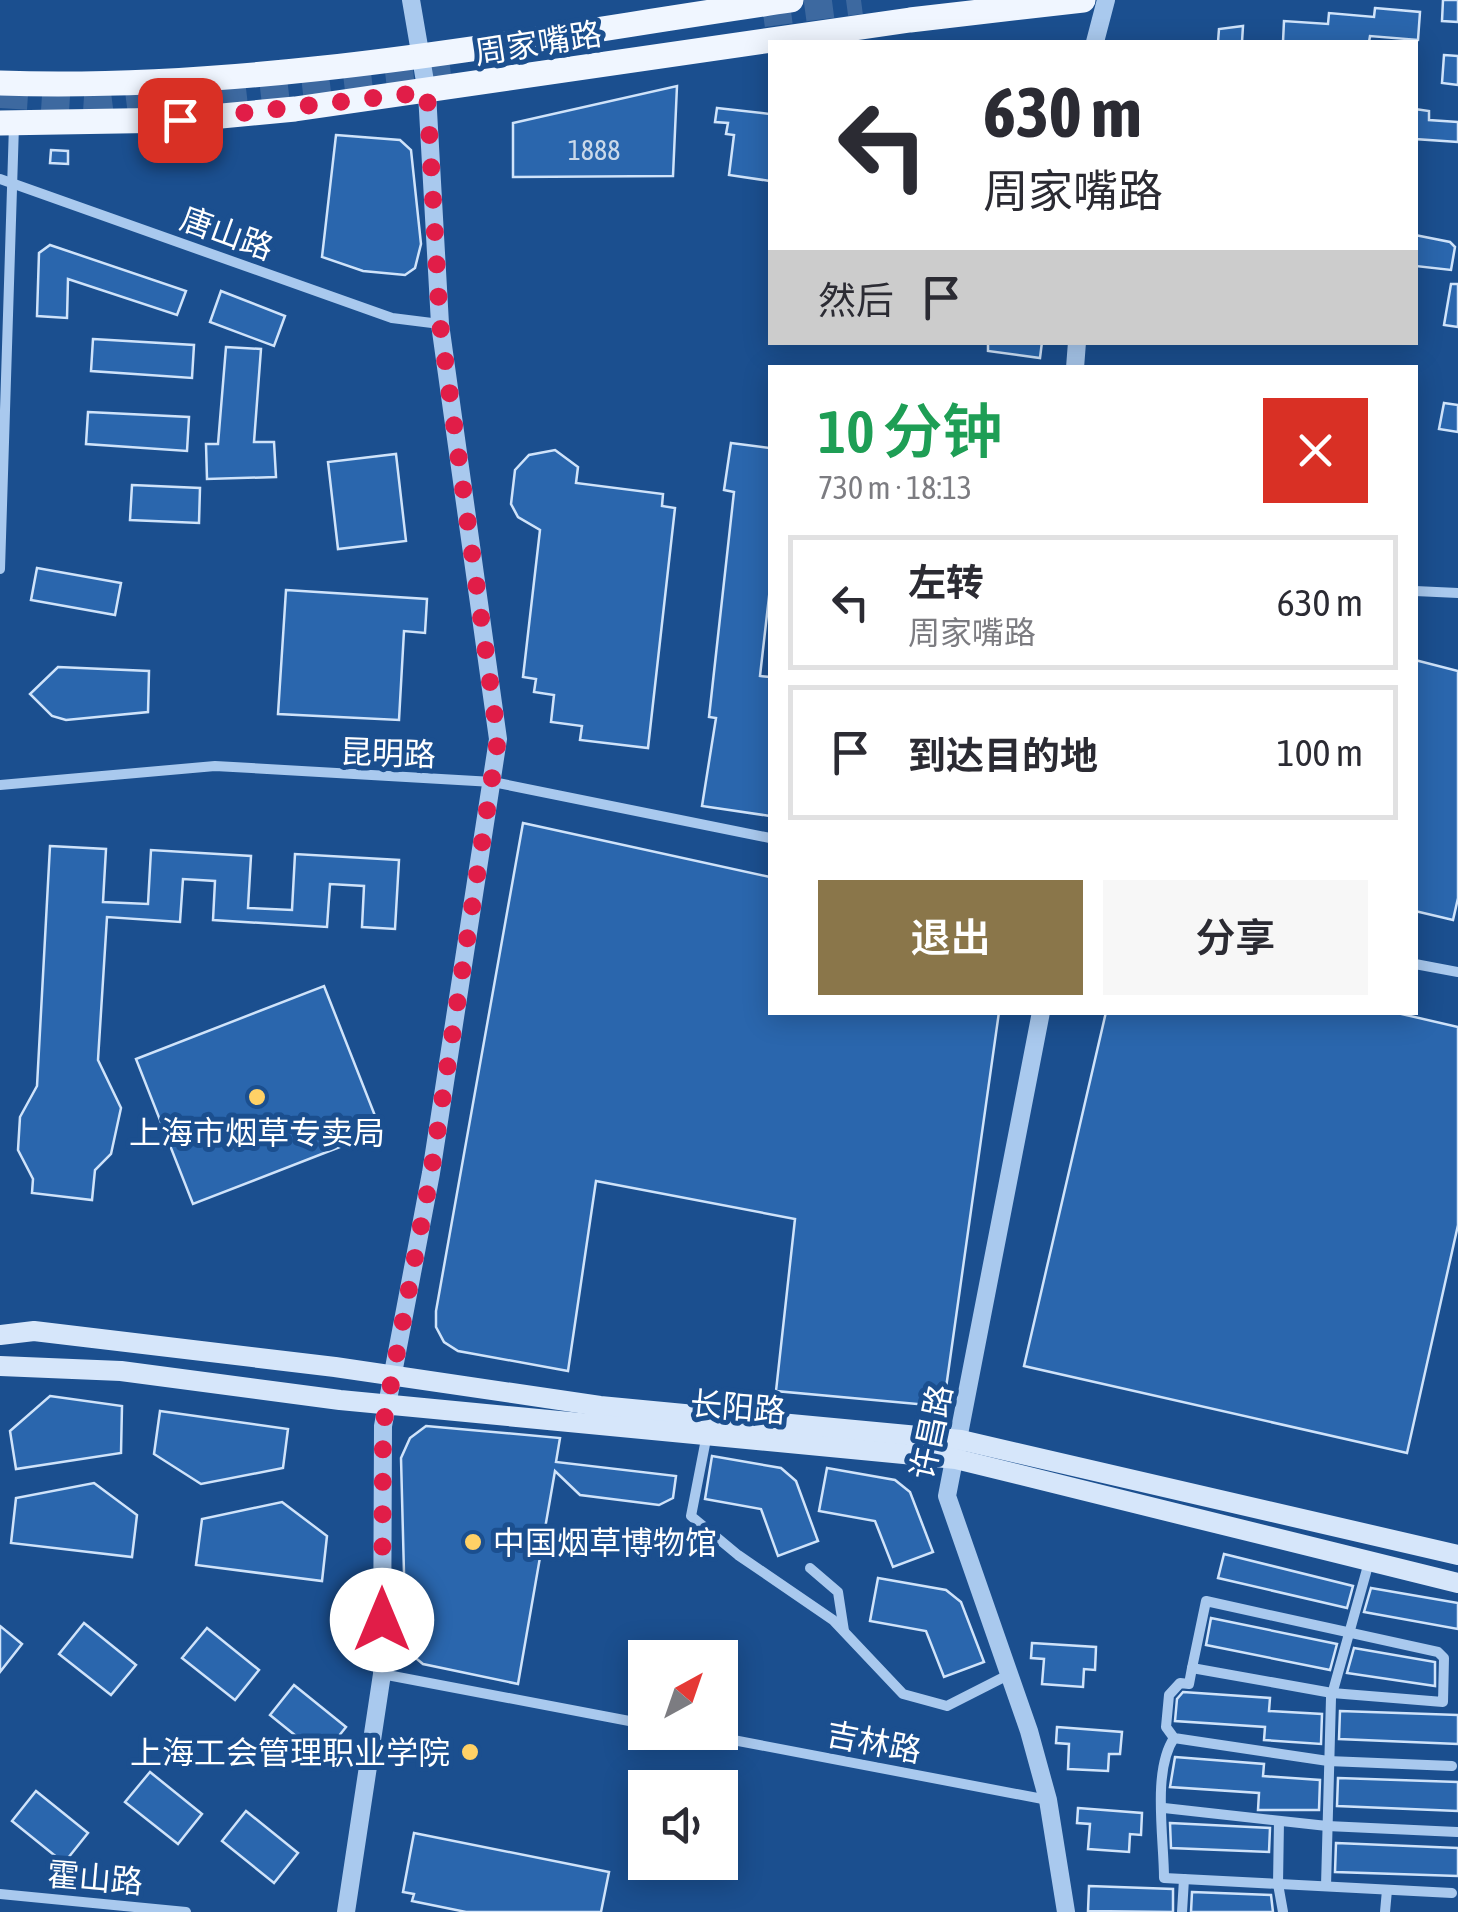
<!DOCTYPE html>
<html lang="zh">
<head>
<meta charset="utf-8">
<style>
	:root { --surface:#fff; --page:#f7f7f7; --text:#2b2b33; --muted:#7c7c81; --line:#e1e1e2; --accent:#8a764a }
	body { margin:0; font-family:"Asap Condensed","Noto Sans SC",sans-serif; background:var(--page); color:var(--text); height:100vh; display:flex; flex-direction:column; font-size:38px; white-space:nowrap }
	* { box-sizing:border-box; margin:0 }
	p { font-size:32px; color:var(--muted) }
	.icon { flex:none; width:55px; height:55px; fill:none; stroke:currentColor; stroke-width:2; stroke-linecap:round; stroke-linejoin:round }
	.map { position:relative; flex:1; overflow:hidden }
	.sheet { position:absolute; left:768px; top:365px; width:650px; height:650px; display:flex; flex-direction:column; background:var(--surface); border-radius:0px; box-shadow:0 5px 25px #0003 }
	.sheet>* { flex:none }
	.top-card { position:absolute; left:768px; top:40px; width:650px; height:305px; border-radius:0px; box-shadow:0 5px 25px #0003; background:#fff; color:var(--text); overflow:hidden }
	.needle { width:65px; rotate:40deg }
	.buttons { position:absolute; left:628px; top:1640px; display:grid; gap:20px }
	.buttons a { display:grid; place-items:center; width:110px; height:110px; border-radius:0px; background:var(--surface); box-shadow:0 5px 25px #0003; font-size:50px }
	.pin { position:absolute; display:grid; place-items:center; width:85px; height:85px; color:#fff; margin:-42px; border-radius:20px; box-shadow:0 5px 15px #0006 }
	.me { position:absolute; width:110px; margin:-55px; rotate:0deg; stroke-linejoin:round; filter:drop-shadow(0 0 8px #0008) }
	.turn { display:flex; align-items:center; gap:35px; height:210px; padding:0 50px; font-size:45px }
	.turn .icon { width:130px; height:130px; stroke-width:2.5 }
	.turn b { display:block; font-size:70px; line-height:85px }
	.then { display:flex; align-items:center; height:95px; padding:0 50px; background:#0003; gap:20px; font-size:38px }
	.round { display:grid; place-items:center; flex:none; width:105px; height:105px; border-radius:0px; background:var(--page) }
	.overview { display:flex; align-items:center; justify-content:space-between; height:170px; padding:0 50px }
	h1 { font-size:60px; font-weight:600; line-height:75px; color:#1e9e55 }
	.button { display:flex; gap:20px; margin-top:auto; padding:20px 50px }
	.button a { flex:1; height:115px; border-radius:0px; background:var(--accent); color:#fff; font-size:40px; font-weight:600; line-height:115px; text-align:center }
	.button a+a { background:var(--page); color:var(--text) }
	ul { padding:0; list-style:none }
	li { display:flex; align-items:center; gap:30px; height:135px; margin:0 20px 15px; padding:0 30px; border:5px solid var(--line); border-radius:0px }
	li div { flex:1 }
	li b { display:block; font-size:38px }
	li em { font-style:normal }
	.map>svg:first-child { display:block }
	.building { fill:#2a66ad; stroke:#cfe3fa; stroke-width:2.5 }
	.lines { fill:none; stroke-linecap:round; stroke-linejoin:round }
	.trunk-tunnel { stroke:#3d69a0; stroke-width:28; stroke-dasharray:28 14; stroke-linecap:butt }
	.minor { stroke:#a9c9ee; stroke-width:10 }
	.tertiary { stroke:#a9c9ee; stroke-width:18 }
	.secondary { stroke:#d6e6fa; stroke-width:20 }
	.primary { stroke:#f0f6ff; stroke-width:25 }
	.route { stroke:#e11d48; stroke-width:18; stroke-dasharray:0 32.4 }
	.poi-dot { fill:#ffd166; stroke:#1b4f8f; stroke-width:4 }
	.labels { text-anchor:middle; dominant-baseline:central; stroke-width:10; stroke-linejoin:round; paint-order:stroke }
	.number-label { font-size:28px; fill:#cad9ea }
	.street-label { font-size:32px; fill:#fff; stroke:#1b4f8f }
	.poi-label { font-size:32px; fill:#fff; stroke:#1b4f8f }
</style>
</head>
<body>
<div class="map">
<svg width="1458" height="1912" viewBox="0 0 1458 1912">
	<rect width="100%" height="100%" fill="#1b4f8f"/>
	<g class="building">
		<path d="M1443,0H1458V22L1442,21Z"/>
		<path d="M1375,8L1420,12L1418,40L1370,36L1369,42H1283L1284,21L1328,24L1329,13L1374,17Z"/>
		<path d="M1243,26L1242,42H1218L1219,29Z"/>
		<path d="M1444,55L1458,56V85L1442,83Z"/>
		<path d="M677,86L673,176L513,177V123Z"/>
		<path d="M717,108L770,114V181L729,175L734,135L726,134L728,123L715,122Z"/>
		<path d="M1415,109L1429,111V120L1458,122V142L1415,139Z"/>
		<path d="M336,135L400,140L411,150L421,244L415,268L405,275L363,271L322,257Z"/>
		<path d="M51,150L68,151V164L50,163Z"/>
		<path d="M1415,235L1450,242L1455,247L1451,270L1415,266Z"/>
		<path d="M50,245L186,291L177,315L68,279L67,318L37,316L39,253Z"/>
		<path d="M1451,284H1458V327L1444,325Z"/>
		<path d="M221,291L285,316L274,346L210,322Z"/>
		<path d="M93,339L194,345L192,378L91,371Z"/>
		<path d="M988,342H1042L1040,358L988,351Z"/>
		<path d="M226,347L261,349L254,442H274L276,477L207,479L206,444H218Z"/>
		<path d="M1444,403L1458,405V432L1439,429Z"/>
		<path d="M88,412L189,417L187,451L86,444Z"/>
		<path d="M731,443L770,448V588L760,676L770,677V816L702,806L716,718L709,717L734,492L724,490Z"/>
		<path d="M555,450L578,467L576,483L663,494L662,506L675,508L648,748L580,740L582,726L551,722L554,695L534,692L536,679L523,677L540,530L518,517L511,504L515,470L529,455Z"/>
		<path d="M396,454L406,541L338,549L328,462Z"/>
		<path d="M132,485L200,488L199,523L130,520Z"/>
		<path d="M37,568L121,583L115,615L31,600Z"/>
		<path d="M286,590L427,599L425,633L404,631L399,720L278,714Z"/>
		<path d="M1415,660L1458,671V898L1453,920L1415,911Z"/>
		<path d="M58,667L149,671L148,712L66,720L52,716L30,694Z"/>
		<path d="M523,823L770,877V1012H999L946,1388L941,1397L928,1405L776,1391L795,1219L596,1181L568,1371L458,1351L444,1342L436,1327V1311Z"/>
		<path d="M50,846L106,849L103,902L148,904L151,850L251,856L248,908L292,910L295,854L399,860L395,929L362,927L364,886L330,884L327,927L213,920L215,881L183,879L180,922L107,917L98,1060L121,1108L111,1154L95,1170L92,1200L32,1193L33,1179L18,1150L20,1117L37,1086Z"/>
		<path d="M324,986L381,1131L193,1204L136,1059Z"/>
		<path d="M1106,1012H1393L1458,1027V1225L1407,1453L1024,1366Z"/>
		<path d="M50,1396L122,1406L121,1453L16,1469L10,1431Z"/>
		<path d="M160,1411L288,1429L283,1468L201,1484L154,1454Z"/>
		<path d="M426,1426L560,1438L556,1462L676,1476L673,1498L659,1505L580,1495L555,1471L518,1684L423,1664L406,1650L401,1458L410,1438Z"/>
		<path d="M712,1456L781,1468L796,1481L818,1541L778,1556L761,1509L705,1499Z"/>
		<path d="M827,1468L895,1480L910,1492L933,1552L893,1567L875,1521L819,1511Z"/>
		<path d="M94,1483L137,1515L132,1557L11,1543L16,1498Z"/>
		<path d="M282,1502L327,1536L322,1581L196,1565L202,1519Z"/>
		<path d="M1224,1554L1353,1586L1347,1608L1218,1578Z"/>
		<path d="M878,1578L946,1590L961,1602L984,1662L944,1677L926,1631L870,1621Z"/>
		<path d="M1371,1588L1458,1603V1629L1364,1612Z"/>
		<path d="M1211,1618L1337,1644L1330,1670L1206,1645Z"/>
		<path d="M84,1623L136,1665L111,1695L59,1654Z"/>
		<path d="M0,1626L22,1644L0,1672Z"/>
		<path d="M207,1628L259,1670L235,1700L182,1658Z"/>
		<path d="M1032,1643L1096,1647L1095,1670L1084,1669L1083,1687L1042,1684L1044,1659L1031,1658Z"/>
		<path d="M1354,1648L1435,1662V1686L1347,1673Z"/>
		<path d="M294,1685L346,1727L322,1757L270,1715Z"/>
		<path d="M1183,1692L1270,1698L1269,1711L1322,1714L1321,1744L1264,1740L1265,1727L1175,1721L1177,1699Z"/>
		<path d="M1340,1711L1458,1715V1744L1339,1739Z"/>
		<path d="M1057,1727L1122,1732L1120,1754H1109L1108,1771L1068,1769L1069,1744L1056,1743Z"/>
		<path d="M1175,1757L1264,1764L1263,1776L1320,1780L1319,1810H1258L1259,1793L1170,1787Z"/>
		<path d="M150,1772L202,1814L178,1844L125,1802Z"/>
		<path d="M1338,1778L1458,1782V1811L1337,1806Z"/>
		<path d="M36,1791L88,1833L64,1863L12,1821Z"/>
		<path d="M1078,1808L1142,1813L1141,1835L1130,1834L1129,1852L1088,1849L1090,1824L1077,1823Z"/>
		<path d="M246,1811L298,1853L274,1883L222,1841Z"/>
		<path d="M1170,1823L1270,1828L1269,1852L1171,1848Z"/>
		<path d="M414,1833L609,1872L601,1912H466L412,1901L414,1894L403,1892Z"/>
		<path d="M1336,1843L1458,1848V1876L1335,1872Z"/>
		<path d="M1089,1886L1173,1889V1912L1088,1911Z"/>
		<path d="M1192,1892L1271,1895L1273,1912H1191Z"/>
	</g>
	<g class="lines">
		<g class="trunk-tunnel">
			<path d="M763,13L861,0"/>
			<path d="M0,94L90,100L160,91"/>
			<path d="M136,112L451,75"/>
		</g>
		<g class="minor">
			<path d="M0,179L392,318L440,324"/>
			<path d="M0,569L14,125"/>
			<path d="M1415,591L1458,593"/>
			<path d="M0,785L215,766L493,782L770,838"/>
			<path d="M1415,964L1458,972"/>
			<path d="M707,1434L691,1516L738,1555L833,1620L903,1694L947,1706L1010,1674"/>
			<path d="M810,1568L838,1592L844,1631"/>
			<path d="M1206,1601L1438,1652L1444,1658L1443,1702L1332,1693L1192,1668Z"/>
			<path d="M1192,1668L1189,1684L1180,1683L1169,1695L1166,1727L1174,1738L1328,1761L1452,1766"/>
			<path d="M382,1674L645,1724"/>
			<path d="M691,1732L1048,1800"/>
			<path d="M1174,1738C1152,1771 1164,1838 1164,1878L1452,1893"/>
			<path d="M1164,1808L1327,1826L1457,1832"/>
			<path d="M1279,1821L1278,1884L1283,1912"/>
			<path d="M1326,1886L1331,1698L1369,1562"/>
			<path d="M0,1894L186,1912"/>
			<path d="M1182,1912L1184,1879"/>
			<path d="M1385,1912L1387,1890"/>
		</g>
		<g class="tertiary">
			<path d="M1095,42L1106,0"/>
			<path d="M1075,368L1077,342"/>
			<path d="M1041,1012L947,1496L1029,1731L1048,1800L1066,1912"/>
			<path d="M346,1912L382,1674L383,1426L431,1173L498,739L440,324L427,93L411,0"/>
		</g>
		<g class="secondary">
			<path d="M0,1335L34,1331L335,1367L600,1406L961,1440L1458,1555"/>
			<path d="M0,1366L121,1371L340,1400L956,1459L1458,1583"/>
		</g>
		<g class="primary">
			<path d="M0,83C267,92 528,38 791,0"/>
			<path d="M0,123L179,120L295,109L910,20L1083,0"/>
		</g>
	</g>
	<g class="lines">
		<path class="route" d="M180,120L427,92L440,324L498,739L431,1173L383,1426L382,1620"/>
	</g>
	<g class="poi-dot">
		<circle cx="257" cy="1097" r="10"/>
		<circle cx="473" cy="1542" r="10"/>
		<circle cx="470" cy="1752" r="10"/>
	</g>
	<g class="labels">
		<g class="number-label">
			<text x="594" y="150">1888</text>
		</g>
		<g class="street-label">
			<text transform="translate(538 43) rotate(-9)">周家嘴路</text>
			<text transform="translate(227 233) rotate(20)">唐山路</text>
			<text transform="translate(388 753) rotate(2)">昆明路</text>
			<text transform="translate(738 1407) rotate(5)">长阳路</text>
			<text transform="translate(931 1432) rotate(-78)">许昌路</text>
			<text transform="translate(874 1742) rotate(11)">吉林路</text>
			<text transform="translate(95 1878) rotate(5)">霍山路</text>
		</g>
		<g class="poi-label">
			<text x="257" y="1132">上海市烟草专卖局</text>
			<text x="493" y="1542" text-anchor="start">中国烟草博物馆</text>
			<text x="450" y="1752" text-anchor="end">上海工会管理职业学院</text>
		</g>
	</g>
</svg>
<div class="buttons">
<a><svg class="needle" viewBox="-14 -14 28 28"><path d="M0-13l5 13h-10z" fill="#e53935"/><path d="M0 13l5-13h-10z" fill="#7c7c81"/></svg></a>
<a><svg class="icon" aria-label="sound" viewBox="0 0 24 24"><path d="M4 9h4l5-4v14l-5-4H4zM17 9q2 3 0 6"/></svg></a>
</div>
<div class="pin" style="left:180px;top:120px;background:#d93025"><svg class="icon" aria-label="arrive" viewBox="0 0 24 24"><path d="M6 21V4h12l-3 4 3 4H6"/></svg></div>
<svg class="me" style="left:382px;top:1620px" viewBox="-20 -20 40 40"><circle r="19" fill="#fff"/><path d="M0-13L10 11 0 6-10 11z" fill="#e11d48"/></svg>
<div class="top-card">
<div class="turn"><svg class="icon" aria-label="left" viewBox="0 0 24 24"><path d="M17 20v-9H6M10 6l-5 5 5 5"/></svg><div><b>630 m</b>周家嘴路</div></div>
<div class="then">然后<svg class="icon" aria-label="arrive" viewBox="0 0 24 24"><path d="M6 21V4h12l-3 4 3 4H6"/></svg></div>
</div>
<section class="sheet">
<div class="overview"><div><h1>10 分钟</h1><p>730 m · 18:13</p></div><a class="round" style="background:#d93025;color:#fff"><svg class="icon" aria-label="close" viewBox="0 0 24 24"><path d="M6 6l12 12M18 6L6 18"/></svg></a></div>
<ul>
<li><svg class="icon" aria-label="left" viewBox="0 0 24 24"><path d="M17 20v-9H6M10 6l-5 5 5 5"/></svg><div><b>左转</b><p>周家嘴路</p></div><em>630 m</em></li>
<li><svg class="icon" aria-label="arrive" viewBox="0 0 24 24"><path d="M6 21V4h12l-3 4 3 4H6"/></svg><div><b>到达目的地</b></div><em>100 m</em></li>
</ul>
<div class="button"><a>退出</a><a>分享</a></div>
</section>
</div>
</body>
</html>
